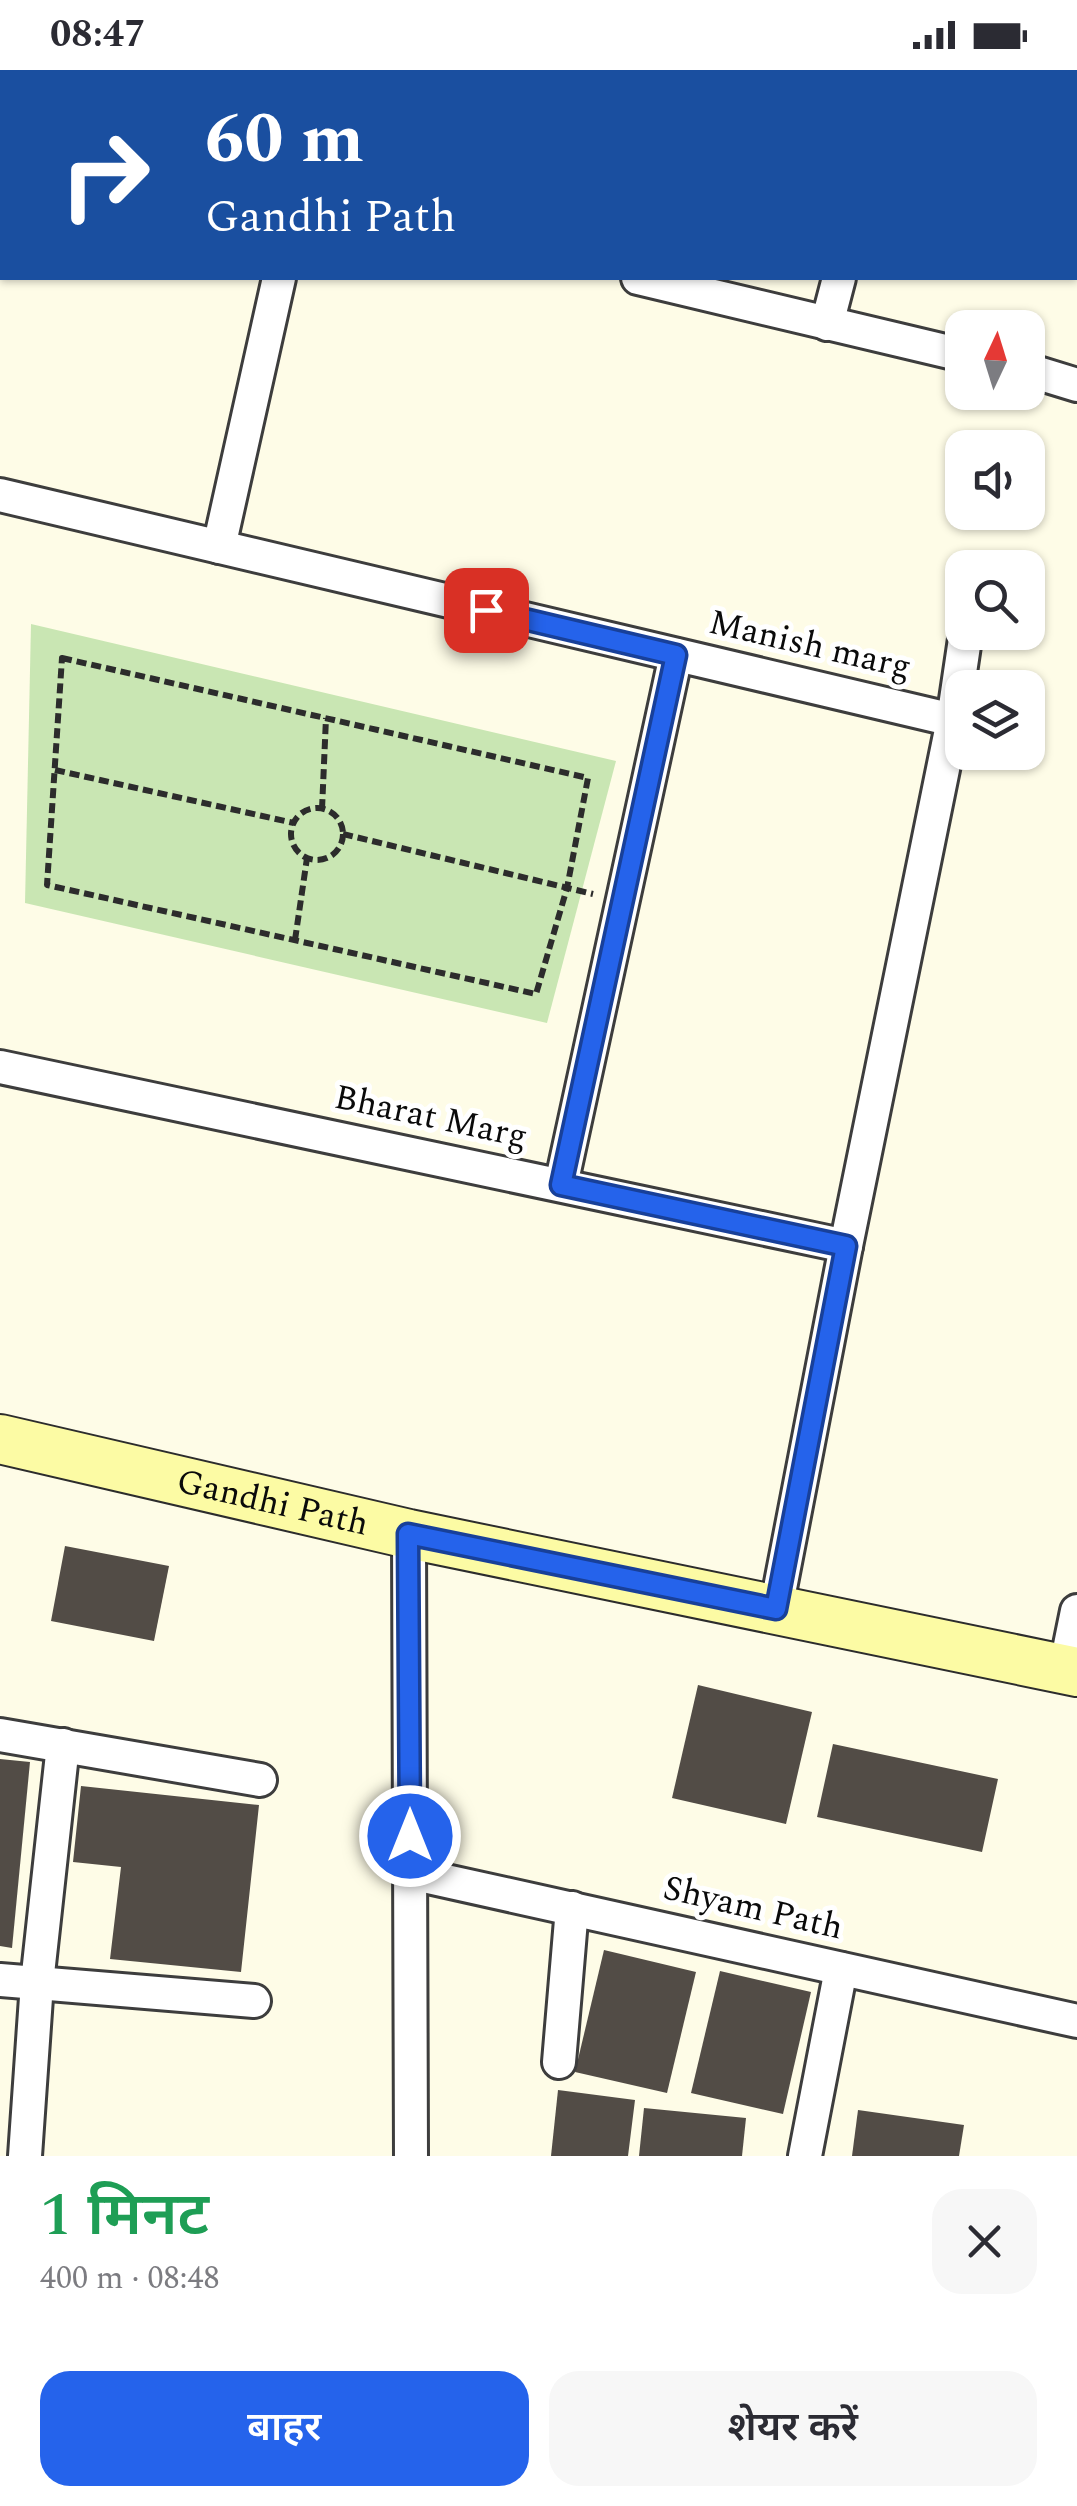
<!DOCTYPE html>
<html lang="hi">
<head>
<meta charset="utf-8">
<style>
	:root { --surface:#fff; --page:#f7f7f7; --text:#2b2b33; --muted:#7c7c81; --accent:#2563eb }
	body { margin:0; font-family:Spectral,"Noto Sans Devanagari",serif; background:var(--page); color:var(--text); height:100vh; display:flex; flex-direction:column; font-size:38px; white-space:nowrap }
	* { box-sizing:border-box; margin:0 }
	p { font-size:32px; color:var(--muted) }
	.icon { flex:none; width:55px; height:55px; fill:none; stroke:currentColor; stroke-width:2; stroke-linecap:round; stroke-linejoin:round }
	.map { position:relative; height:2086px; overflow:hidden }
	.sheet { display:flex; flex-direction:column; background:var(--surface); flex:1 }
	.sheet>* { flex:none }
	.guide { position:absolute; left:0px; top:0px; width:1078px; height:210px; box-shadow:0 2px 8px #0004; background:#1a4fa0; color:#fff; overflow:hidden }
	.needle { width:65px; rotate:4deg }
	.buttons { position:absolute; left:945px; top:240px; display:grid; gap:20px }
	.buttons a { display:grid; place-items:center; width:100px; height:100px; border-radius:20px; background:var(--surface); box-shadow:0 2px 8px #0004; font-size:50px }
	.pin { position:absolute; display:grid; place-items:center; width:85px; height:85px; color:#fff; margin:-42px; border-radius:20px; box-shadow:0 5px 15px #0006 }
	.me { position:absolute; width:110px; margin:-55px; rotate:0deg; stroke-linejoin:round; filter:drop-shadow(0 0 8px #0008) }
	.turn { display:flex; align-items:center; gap:35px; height:210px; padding:0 40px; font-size:45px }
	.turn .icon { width:130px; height:130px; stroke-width:2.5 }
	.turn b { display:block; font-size:70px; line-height:85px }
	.round { display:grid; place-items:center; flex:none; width:105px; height:105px; border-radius:30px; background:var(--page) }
	.overview { display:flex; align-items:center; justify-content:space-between; height:170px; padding:0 40px }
	h1 { font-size:60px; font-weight:600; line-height:75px; color:#1e9e55 }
	.button { display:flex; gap:20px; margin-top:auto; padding:20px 40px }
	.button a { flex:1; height:115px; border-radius:30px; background:var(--accent); color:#fff; font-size:40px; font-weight:600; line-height:115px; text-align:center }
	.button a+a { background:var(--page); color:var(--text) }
	.status { display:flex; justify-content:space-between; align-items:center; height:70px; padding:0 50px; background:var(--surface); direction:ltr }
	.status svg { height:28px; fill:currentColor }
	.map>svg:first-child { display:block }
	.green { fill:#c9e6b3 }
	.building { fill:#524c46 }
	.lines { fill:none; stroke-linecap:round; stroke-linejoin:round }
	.street-casing { stroke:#3d3d3d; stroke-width:38 }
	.secondary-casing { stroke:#2c2c2c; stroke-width:52 }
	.path { stroke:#2c2c2c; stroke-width:6; stroke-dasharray:10 5; stroke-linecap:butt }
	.street { stroke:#fff; stroke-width:32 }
	.secondary { stroke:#fcfba4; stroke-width:48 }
	.route-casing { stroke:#184099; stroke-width:25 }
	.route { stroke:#2563eb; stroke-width:18 }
	.labels { text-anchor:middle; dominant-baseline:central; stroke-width:10; stroke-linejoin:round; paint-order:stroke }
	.street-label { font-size:35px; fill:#0a0a0a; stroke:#fff }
</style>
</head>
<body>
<div class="status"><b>08:47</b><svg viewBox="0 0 49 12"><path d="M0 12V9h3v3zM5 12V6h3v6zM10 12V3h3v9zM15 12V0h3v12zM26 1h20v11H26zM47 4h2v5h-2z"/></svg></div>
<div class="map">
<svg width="1077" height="2086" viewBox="0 0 1077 2086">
	<rect width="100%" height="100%" fill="#fefce7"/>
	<path class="green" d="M31,554L616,691L547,953L25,833Z"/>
	<g class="building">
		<path d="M65,1476L169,1496L154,1571L51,1551Z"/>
		<path d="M698,1615L812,1642L786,1754L672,1728Z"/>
		<path d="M833,1674L998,1709L982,1782L817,1747Z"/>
		<path d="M0,1689L30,1692L12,1878L0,1876Z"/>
		<path d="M81,1716L259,1735L241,1902L110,1889L121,1797L73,1792Z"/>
		<path d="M604,1880L696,1902L667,2023L575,2002Z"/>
		<path d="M720,1901L811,1922L783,2044L691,2023Z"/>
		<path d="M558,2020L635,2030L628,2086H551Z"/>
		<path d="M644,2038L746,2048L742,2086H639Z"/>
		<path d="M858,2040L964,2055L959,2086H852Z"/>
	</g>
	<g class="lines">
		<defs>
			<g id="street">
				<path d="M247,2V0"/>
				<path d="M553,2L554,0"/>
				<path d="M892,2V0"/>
				<path d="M0,64H2"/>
				<path d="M638,208L962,285"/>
				<path d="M827,254L839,208"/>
				<path d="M1028,300L1077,315"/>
				<path d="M0,425L953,650"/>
				<path d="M219,477L279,208"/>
				<path d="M0,997L846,1176"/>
				<path d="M561,1115L676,585"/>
				<path d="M409,1464L411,2086"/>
				<path d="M776,1539L846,1176L953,650L966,562"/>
				<path d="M1065,1600L1077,1541"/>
				<path d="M0,1665L260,1710"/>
				<path d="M410,1803L1077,1951"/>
				<path d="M0,1910L254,1931"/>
				<path d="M559,1992L572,1838"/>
				<path d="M25,2086L37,1913L63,1675"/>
				<path d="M805,2086L841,1899"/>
			</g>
			<g id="secondary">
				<path id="s1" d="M0,1369L409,1464L1077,1602"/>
			</g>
		</defs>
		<use href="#street" class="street-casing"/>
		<use href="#secondary" class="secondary-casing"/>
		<g class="path">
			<path d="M62,588L588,708L567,818L536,924L47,815Z"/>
			<path d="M55,700L294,753"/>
			<circle cx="317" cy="764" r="26"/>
			<path d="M322,739L326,648"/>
			<path d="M343,764L593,824"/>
			<path d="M295,870L307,788"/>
		</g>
		<use href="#street" class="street"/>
		<use href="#secondary" class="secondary"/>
	</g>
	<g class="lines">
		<defs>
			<path id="route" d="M410,1766L408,1464L776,1539L846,1176L561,1115L676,585L486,540"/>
		</defs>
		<use href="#route" class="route-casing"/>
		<use href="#route" class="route"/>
	</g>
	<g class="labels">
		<g class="street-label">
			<text transform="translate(810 575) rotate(13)">Manish marg</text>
			<text transform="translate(431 1047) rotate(12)">Bharat Marg</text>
			<text stroke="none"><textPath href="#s1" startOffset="280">Gandhi Path</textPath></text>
			<text transform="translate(753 1838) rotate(13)">Shyam Path</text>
		</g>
	</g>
</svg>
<div class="buttons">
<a><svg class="needle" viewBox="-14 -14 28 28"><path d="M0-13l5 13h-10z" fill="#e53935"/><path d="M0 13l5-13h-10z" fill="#7c7c81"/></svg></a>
<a><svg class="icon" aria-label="sound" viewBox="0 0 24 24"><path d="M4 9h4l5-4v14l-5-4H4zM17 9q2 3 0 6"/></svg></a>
<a><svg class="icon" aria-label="search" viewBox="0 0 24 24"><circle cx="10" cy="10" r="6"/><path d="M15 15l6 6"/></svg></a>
<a><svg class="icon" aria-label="layers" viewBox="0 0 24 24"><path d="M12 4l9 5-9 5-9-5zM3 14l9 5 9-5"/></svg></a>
</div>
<div class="pin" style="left:486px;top:540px;background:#d93025"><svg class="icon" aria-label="arrive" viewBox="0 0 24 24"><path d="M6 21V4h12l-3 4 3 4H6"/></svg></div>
<svg class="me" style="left:410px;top:1766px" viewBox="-20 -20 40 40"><circle r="17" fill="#2563eb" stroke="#fff" stroke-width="3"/><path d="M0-11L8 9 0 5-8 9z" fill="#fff"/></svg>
<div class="guide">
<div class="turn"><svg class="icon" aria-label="right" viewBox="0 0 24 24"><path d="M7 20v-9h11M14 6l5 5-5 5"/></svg><div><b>60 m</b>Gandhi Path</div></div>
</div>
</div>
<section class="sheet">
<div class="overview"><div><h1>1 मिनट</h1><p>400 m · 08:48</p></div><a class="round"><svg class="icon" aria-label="close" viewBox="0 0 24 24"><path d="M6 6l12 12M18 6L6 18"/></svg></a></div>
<div class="button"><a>बाहर</a><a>शेयर करें</a></div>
</section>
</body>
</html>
